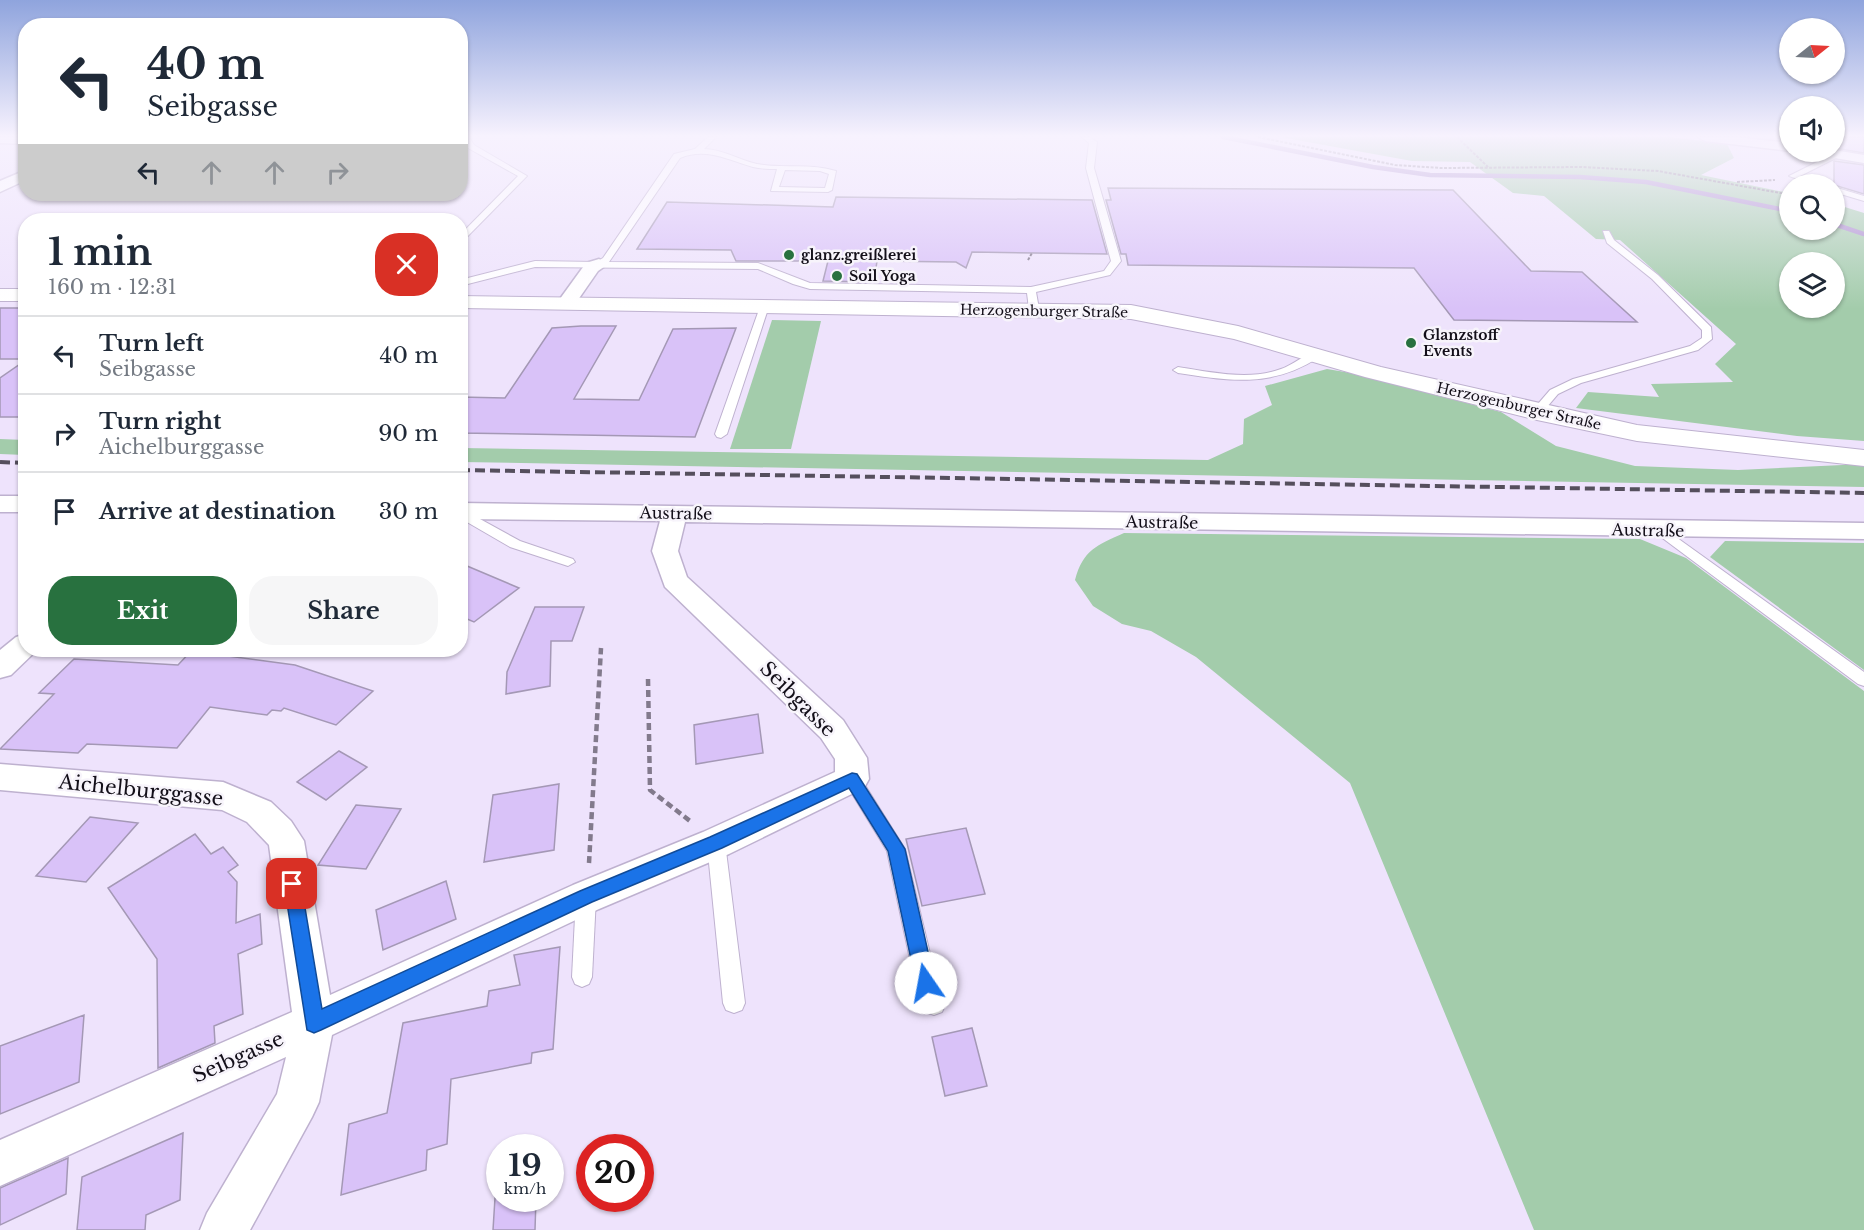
<!DOCTYPE html>
<html lang="en">
<head>
<meta charset="utf-8">
<style>
	:root { --surface:#fff; --page:#f6f6f7; --text:#1f2937; --muted:#747a83; --line:#e0e1e3; --accent:#28713f }
	body { margin:0; font-family:"Libre Baskerville",serif; background:var(--page); color:var(--text); height:100vh; display:flex; flex-direction:column; font-size:22px; white-space:nowrap }
	* { box-sizing:border-box; margin:0 }
	p { font-size:20px; color:var(--muted) }
	.icon { flex:none; width:33px; height:33px; fill:none; stroke:currentColor; stroke-width:2; stroke-linecap:round; stroke-linejoin:round }
	.map { position:relative; flex:1; overflow:hidden }
	.details { position:absolute; left:18px; top:213px; width:450px; height:444px; display:flex; flex-direction:column; background:var(--surface); border-radius:24px; box-shadow:0 2px 4px #0004 }
	.details>* { flex:none }
	.banner { position:absolute; left:18px; top:18px; width:450px; height:183px; border-radius:24px; box-shadow:0 2px 4px #0004; background:#fff; color:var(--text); overflow:hidden }
	.needle { width:39px; rotate:72deg }
	.controls { position:absolute; left:1779px; top:18px; display:grid; gap:12px }
	.controls a { display:grid; place-items:center; width:66px; height:66px; border-radius:50%; background:var(--surface); box-shadow:0 2px 4px #0004; font-size:30px }
	.speed { position:absolute; left:486px; top:1134px; display:flex; gap:12px; font-size:30px; font-weight:700; text-align:center }
	.speed>* { display:grid; place-content:center; width:78px; height:78px; border-radius:50%; background:var(--surface); box-shadow:0 2px 4px #0004; line-height:1 }
	.speed small { font-size:15px; font-weight:400 }
	.speed .limit { border:9px solid #d22; background:#fff; color:#111 }
	.pin { position:absolute; display:grid; place-items:center; width:51px; height:51px; color:#fff; margin:-26px; border-radius:12px; box-shadow:0 3px 9px #0006 }
	.me { position:absolute; width:66px; margin:-33px; rotate:348deg; stroke-linejoin:round; filter:drop-shadow(0 0 4px #0008) }
	.turn { display:flex; align-items:center; gap:21px; height:126px; padding:0 30px; font-size:27px }
	.turn .icon { width:78px; height:78px; stroke-width:2.5 }
	.turn b { display:block; font-size:42px; line-height:51px }
	.lanes { display:flex; align-items:center; height:57px; padding:0 30px; background:#0003; justify-content:center; gap:30px; direction:ltr }
	.lanes .off { opacity:.35 }
	.round { display:grid; place-items:center; flex:none; width:63px; height:63px; border-radius:24px; background:var(--page) }
	.headline { display:flex; align-items:center; justify-content:space-between; height:102px; padding:0 30px }
	h1 { font-size:36px; font-weight:700; line-height:45px }
	.button { display:flex; gap:12px; margin-top:auto; padding:12px 30px }
	.button a { flex:1; height:69px; border-radius:24px; background:var(--accent); color:#fff; font-size:24px; font-weight:700; line-height:69px; text-align:center }
	.button a+a { background:var(--page); color:var(--text) }
	ul { padding:0; list-style:none }
	li { display:flex; align-items:center; gap:18px; height:78px; padding:0 30px; border-top:2px solid var(--line) }
	li div { flex:1 }
	li b { display:block; font-size:22px }
	li em { font-style:normal }
	.map>svg:first-child { display:block }
	.green { fill:#a3ccab; fill-rule:evenodd }
	.lines { fill:none; stroke-linecap:round; stroke-linejoin:round }
	.stream { stroke:#a98ccc; stroke-width:4.5 }
	.building { fill:#d9c2f8; stroke:#a498b5; stroke-width:1.5 }
	.service-casing { stroke:#beb1cf; stroke-width:2 }
	.minor-casing { stroke:#beb1cf; stroke-width:3 }
	.tertiary-casing { stroke:#beb1cf; stroke-width:2 }
	.path-far1 { stroke:#827a8c; stroke-width:2; stroke-dasharray:3 1.5; stroke-linecap:butt }
	.path { stroke:#827a8c; stroke-width:4.5; stroke-dasharray:7 4; stroke-linecap:butt }
	.service { fill:#fff; fill-rule:evenodd }
	.minor { fill:#fff; fill-rule:evenodd }
	.tertiary { fill:#fff; fill-rule:evenodd }
	.rail { stroke:#554f5d; stroke-width:4; stroke-dasharray:10 5; stroke-linecap:butt }
	.route { fill:#1a73e8; stroke:#114b97; stroke-width:1.5 }
	.poi-dot { fill:#28713f; stroke:#f7f4fb; stroke-width:2 }
	.labels { text-anchor:middle; dominant-baseline:central; stroke-width:5; stroke-linejoin:round; paint-order:stroke }
	.far-poi-label { font-size:14px; font-weight:bold; fill:#130f19; stroke:#f7f4fb; text-anchor:start }
	.far-street-label { font-size:14px; fill:#130f19; stroke:#f7f4fb }
	.street-label { font-size:16px; fill:#130f19; stroke:#f7f4fb }
	.near-street-label { font-size:20px; fill:#130f19; stroke:#f7f4fb }
</style>
</head>
<body>
<div class="map">
<svg width="1864" height="1230" viewBox="0 0 1864 1230">
	<rect width="100%" height="100%" fill="#eee3fc"/>
	<g class="green">
		<path d="M1280,137H1671L1727,144L1734,158L1701,175L1789,193L1790,230H1834L1835,204L1864,213V441L1797,436L1576,408L1588,392L1659,397L1651,384L1733,382L1715,364L1736,344L1620,240L1596,239L1544,196L1513,193L1470,162L1412,161ZM1790,262H1834V308H1790Z"/>
		<path d="M772,320L821,321L791,449H730Z"/>
		<path d="M1327,369L1357,374L1501,412L1556,446L1635,466L1738,470L1864,464V487L461,462V448L1208,460L1243,444L1244,419L1272,405L1265,386Z"/>
		<path d="M0,439L25,440V455L0,454Z"/>
		<path d="M1124,533L1640,539L1686,558L1864,691V1230H1534L1350,783L1196,657L1151,631L1122,624L1093,606L1075,580C1083,550 1097,545 1124,533Z"/>
		<path d="M1725,541L1864,543V670L1710,557Z"/>
	</g>
	<g class="lines">
		<g class="stream">
			<path d="M1223,137L1373,167L1430,175L1580,177L1646,182L1790,211"/>
			<path d="M1834,224L1864,234"/>
		</g>
	</g>
	<g class="building">
		<path d="M1834,137H1864V153L1834,148Z"/>
		<path d="M1834,161L1864,165V194L1834,185Z"/>
		<path d="M1108,188L1453,190L1531,271L1582,272L1637,322L1454,320L1414,268L1128,265L1126,254H1121L1106,200H1111Z"/>
		<path d="M836,197L1092,200L1107,254L972,252L966,268L956,262L877,261L874,282L823,281L828,261H736L731,250L637,249L667,202L833,207Z"/>
		<rect x="0" y="308" width="26" height="51"/>
		<path d="M581,326H616L574,399L639,400L673,329L736,328L695,437L460,433V397L505,398L552,328Z"/>
		<path d="M26,360V417H0V378Z"/>
		<path d="M460,563L519,588L474,622L460,616Z"/>
		<path d="M535,607H584L572,641H551L550,686L506,694L507,672Z"/>
		<path d="M192,650H224L220,655L295,665L373,691L336,725L284,708L281,711L272,710L267,715L210,707L177,748L87,744L78,753L0,749L54,694L39,693L74,659L178,665Z"/>
		<path d="M758,714L763,753L696,764L694,725Z"/>
		<path d="M339,751L367,767L326,800L297,782Z"/>
		<path d="M559,784L554,850L484,862L493,795Z"/>
		<path d="M356,805L401,809L366,869L318,865Z"/>
		<path d="M90,817L138,823L86,882L36,876Z"/>
		<path d="M966,828L985,894L922,906L906,839Z"/>
		<path d="M195,834L211,854L223,847L238,865L228,872L237,882L236,923L260,914L262,944L238,954L243,1014L214,1026L215,1043L158,1068L157,959L108,888Z"/>
		<path d="M446,881L456,919L383,950L376,910Z"/>
		<path d="M560,947L553,1049L532,1053L531,1063L451,1079L447,1144L427,1150L426,1170L341,1195L349,1124L387,1113L403,1023L487,1006L489,991L520,985L514,955Z"/>
		<path d="M84,1015L79,1082L0,1114V1046Z"/>
		<path d="M972,1028L987,1086L945,1096L932,1037Z"/>
		<path d="M183,1133L180,1200L146,1215L145,1230H77L82,1177Z"/>
		<path d="M68,1158L66,1194L0,1225V1188Z"/>
		<path d="M495,1198H536L535,1230H493Z"/>
	</g>
	<g class="lines">
		<defs>
			<g id="service">
				<path d="M462,137H469L474,145L527,176L460,244V235L518,176L468,148Z"/>
				<path d="M708,137H716L704,149C722,149 739,160 757,164C783,169 810,163 836,171L832,190L828,192L771,191L777,169C769,169 761,169 753,167C728,160 706,147 680,158L609,262L758,263L810,283L1031,287L1104,271L1111,261L1086,168L1089,143L1082,137H1089L1097,142L1094,168L1121,261L1110,275L1036,292L1039,309L1034,312L1029,309L1027,293L810,289L793,284L758,269L535,267L460,286V280L535,261L596,262L603,258L674,154L695,149ZM785,170L820,171L829,174L825,188L779,187Z"/>
				<path d="M1837,152L1844,154L1800,176L1823,184H1812L1789,176Z"/>
				<path d="M1834,187L1864,196V201L1834,192Z"/>
				<path d="M1603,231H1609L1614,240L1658,275L1711,327L1712,339L1698,350L1581,383L1558,394L1541,414H1533L1531,412L1550,390L1573,379L1690,346L1702,338V330L1652,279L1607,243Z"/>
				<path d="M761,304L769,306L727,434L721,438L717,437L715,434Z"/>
				<path d="M1315,352L1319,353V357C1272,388 1230,381 1178,373L1173,370L1178,367C1211,372 1249,381 1281,369C1293,365 1303,355 1315,352Z"/>
				<path d="M460,508L520,541L573,559L575,562L568,566L510,547L460,518Z"/>
				<path d="M1662,527L1864,672V686L1858,684L1657,534L1655,531L1657,528Z"/>
				<path d="M852,772L858,774L905,849L937,983L945,1005L942,1012L934,1015L926,1012L915,983L887,851L843,779L846,774Z"/>
				<path d="M716,835L723,837L725,843L745,1003L742,1010L734,1013L726,1010L723,1003L707,843L709,837Z"/>
				<path d="M586,888L593,891L596,897L592,977L589,984L582,987L575,984L572,977L576,897L579,891Z"/>
			</g>
			<g id="minor">
				<path d="M0,137H26V144L0,143Z"/>
				<path d="M1698,137H1736L1790,143V151L1705,141Z"/>
				<path d="M1834,150L1864,155V163L1823,156L1816,152Z"/>
				<path d="M26,170V180L0,192V181Z"/>
				<path d="M599,259L608,264L598,271L573,307H559L557,303L586,263Z"/>
				<rect x="0" y="496" width="26" height="16"/>
				<path d="M460,503L1864,523V539L685,522L678,551L687,577L843,720L867,758L869,779L864,788L729,854L599,909L332,1035L319,1102L312,1117L250,1230H200L207,1213L277,1094L286,1057L0,1186V1140L292,1012L269,845L247,822L222,810L0,790V764L223,782L271,802L291,821L304,841L330,995L573,885L703,832L835,772V759L821,738L665,587L652,551L660,521L460,519Z"/>
				<path d="M26,634V650H37L11,675L0,678V650L16,637Z"/>
			</g>
			<g id="tertiary">
				<rect x="0" y="289" width="26" height="12"/>
				<path d="M460,296L1131,305L1238,326L1381,367L1637,425L1864,450V466L1637,441L1537,420L1365,377L1234,339L1131,319L460,308Z"/>
			</g>
		</defs>
		<use href="#service" class="service-casing"/>
		<use href="#minor" class="minor-casing"/>
		<use href="#tertiary" class="tertiary-casing"/>
		<g class="path-far1">
			<path d="M1258,137L1395,165L1441,168L1582,167L1658,171L1786,194"/>
			<path d="M1457,137L1488,167"/>
			<path d="M1737,182L1775,180"/>
			<path d="M1028,260L1032,253"/>
		</g>
		<g class="path">
			<path d="M648,679L650,790L690,821"/>
			<path d="M589,863L601,648"/>
		</g>
		<use href="#service" class="service"/>
		<use href="#minor" class="minor"/>
		<use href="#tertiary" class="tertiary"/>
		<g class="rail">
			<path d="M0,462L26,463"/>
			<path d="M460,470L1864,493"/>
		</g>
	</g>
	<linearGradient id="sky" x2="0" y2="1"><stop stop-color="#8fa4dd"/><stop offset="0.44" stop-color="#f7f2fe"/><stop offset="1" stop-color="#f7f2fe" stop-opacity="0"/></linearGradient>
	<rect width="1864" height="309" fill="url(#sky)"/>
	<path class="route" d="M852,773L857,774L905,849L935,983L933,990L926,992L919,990L916,983L888,851L849,788L722,848L592,902L321,1030L314,1033L307,1030L284,884L286,878L292,876L299,878L301,884L322,1009L580,891L710,837Z"/>
	<g class="poi-dot">
		<circle cx="789" cy="255" r="6"/>
		<circle cx="837" cy="276" r="6"/>
		<circle cx="1411" cy="343" r="6"/>
	</g>
	<g class="labels">
		<g class="far-poi-label">
			<text x="801" y="255">glanz.greißlerei</text>
			<text x="849" y="276">Soil Yoga</text>
			<text x="1423" y="335">Glanzstoff<tspan x="1423" dy="16">Events</tspan></text>
		</g>
		<g class="far-street-label">
			<text transform="translate(1044 311) rotate(1)">Herzogenburger Straße</text>
			<text transform="translate(1519 406) rotate(13)">Herzogenburger Straße</text>
		</g>
		<g class="street-label">
			<text transform="translate(676 513) rotate(1)">Austraße</text>
			<text transform="translate(1162 522) rotate(1)">Austraße</text>
			<text transform="translate(1648 530) rotate(1)">Austraße</text>
		</g>
		<g class="near-street-label">
			<text transform="translate(798 699) rotate(45)">Seibgasse</text>
			<text transform="translate(141 790) rotate(6)">Aichelburggasse</text>
			<text transform="translate(238 1057) rotate(-24)">Seibgasse</text>
		</g>
	</g>
</svg>
<div class="controls">
<a><svg class="needle" viewBox="-14 -14 28 28"><path d="M0-13l5 13h-10z" fill="#e53935"/><path d="M0 13l5-13h-10z" fill="#747a83"/></svg></a>
<a><svg class="icon" aria-label="sound" viewBox="0 0 24 24"><path d="M4 9h4l5-4v14l-5-4H4zM17 9q2 3 0 6"/></svg></a>
<a><svg class="icon" aria-label="search" viewBox="0 0 24 24"><circle cx="10" cy="10" r="6"/><path d="M15 15l6 6"/></svg></a>
<a><svg class="icon" aria-label="layers" viewBox="0 0 24 24"><path d="M12 4l9 5-9 5-9-5zM3 14l9 5 9-5"/></svg></a>
</div>
<div class="speed"><div>19<small>km/h</small></div><div class="limit">20</div></div>
<div class="pin" style="left:292px;top:884px;background:#d93025"><svg class="icon" aria-label="arrive" viewBox="0 0 24 24"><path d="M6 21V4h12l-3 4 3 4H6"/></svg></div>
<svg class="me" style="left:926px;top:983px" viewBox="-20 -20 40 40"><circle r="19" fill="#fff"/><path d="M0-13L10 11 0 6-10 11z" fill="#1a73e8"/></svg>
<div class="banner">
<div class="turn"><svg class="icon" aria-label="left" viewBox="0 0 24 24"><path d="M17 20v-9H6M10 6l-5 5 5 5"/></svg><div><b>40 m</b>Seibgasse</div></div>
<div class="lanes"><svg class="icon" aria-label="left" viewBox="0 0 24 24"><path d="M17 20v-9H6M10 6l-5 5 5 5"/></svg><svg class="icon off" aria-label="ahead" viewBox="0 0 24 24"><path d="M12 20V5M6 11l6-6 6 6"/></svg><svg class="icon off" aria-label="ahead" viewBox="0 0 24 24"><path d="M12 20V5M6 11l6-6 6 6"/></svg><svg class="icon off" aria-label="right" viewBox="0 0 24 24"><path d="M7 20v-9h11M14 6l5 5-5 5"/></svg></div>
</div>
<section class="details">
<div class="headline"><div><h1>1 min</h1><p>160 m · 12:31</p></div><a class="round" style="background:#d93025;color:#fff"><svg class="icon" aria-label="close" viewBox="0 0 24 24"><path d="M6 6l12 12M18 6L6 18"/></svg></a></div>
<ul>
<li><svg class="icon" aria-label="left" viewBox="0 0 24 24"><path d="M17 20v-9H6M10 6l-5 5 5 5"/></svg><div><b>Turn left</b><p>Seibgasse</p></div><em>40 m</em></li>
<li><svg class="icon" aria-label="right" viewBox="0 0 24 24"><path d="M7 20v-9h11M14 6l5 5-5 5"/></svg><div><b>Turn right</b><p>Aichelburggasse</p></div><em>90 m</em></li>
<li><svg class="icon" aria-label="arrive" viewBox="0 0 24 24"><path d="M6 21V4h12l-3 4 3 4H6"/></svg><div><b>Arrive at destination</b></div><em>30 m</em></li>
</ul>
<div class="button"><a>Exit</a><a>Share</a></div>
</section>
</div>
</body>
</html>
